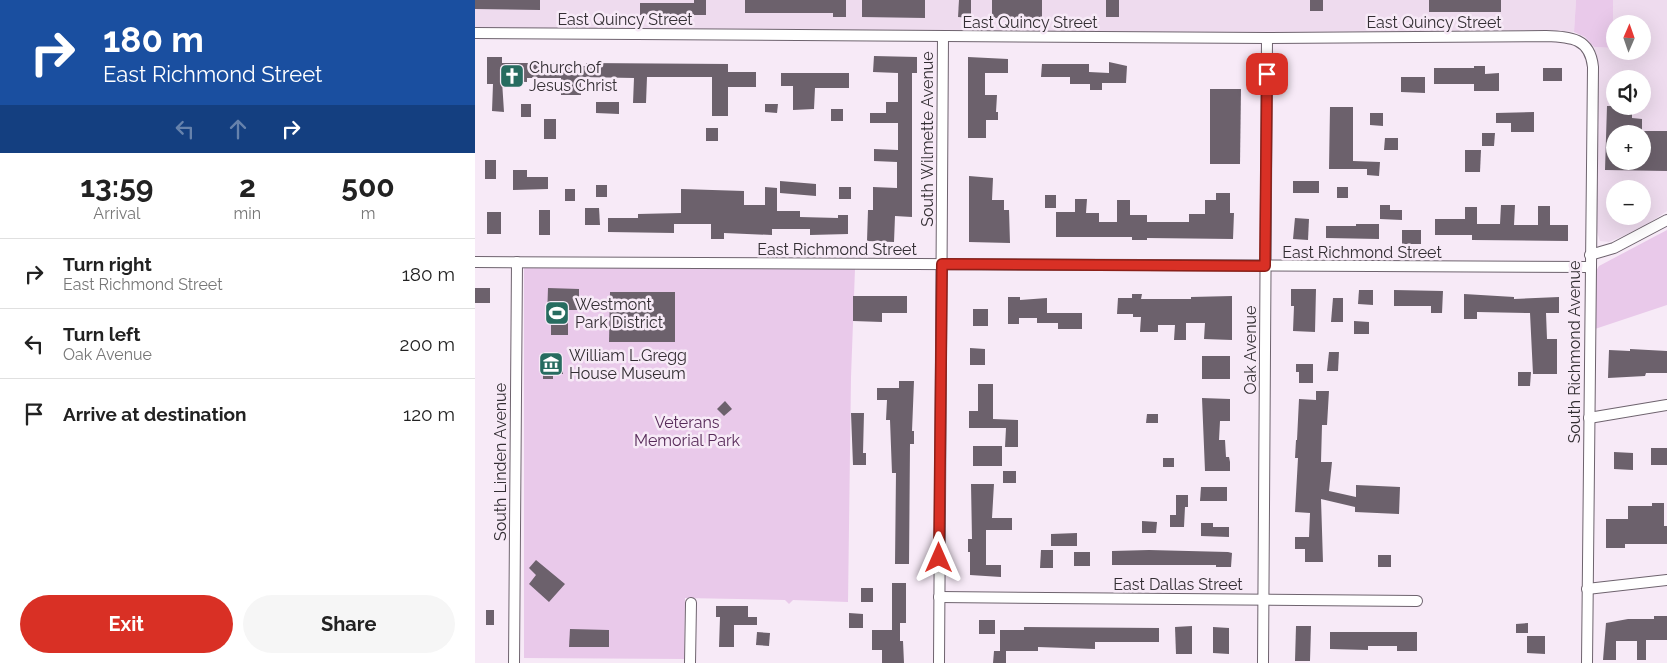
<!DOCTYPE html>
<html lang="en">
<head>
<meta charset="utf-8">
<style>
	:root { --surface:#fff; --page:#f6f6f6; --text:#222; --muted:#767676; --line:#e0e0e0; --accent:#d93025 }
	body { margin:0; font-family:Raleway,sans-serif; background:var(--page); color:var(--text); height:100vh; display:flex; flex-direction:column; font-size:19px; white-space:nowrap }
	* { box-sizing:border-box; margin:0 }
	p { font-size:16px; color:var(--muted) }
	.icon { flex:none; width:28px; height:28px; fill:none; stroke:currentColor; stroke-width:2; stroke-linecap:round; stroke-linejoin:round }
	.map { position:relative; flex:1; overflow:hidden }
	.side { display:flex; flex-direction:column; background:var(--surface); width:475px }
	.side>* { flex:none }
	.hud { background:#1a4fa0; color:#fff; overflow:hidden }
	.needle { width:32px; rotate:2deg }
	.fabs { position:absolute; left:1131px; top:15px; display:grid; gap:10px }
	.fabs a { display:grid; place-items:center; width:45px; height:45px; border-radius:50%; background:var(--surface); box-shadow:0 5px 20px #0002; font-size:25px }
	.pin { position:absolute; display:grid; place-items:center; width:42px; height:42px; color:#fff; margin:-21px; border-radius:10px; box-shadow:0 2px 8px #0006 }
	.me { position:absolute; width:55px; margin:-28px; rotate:0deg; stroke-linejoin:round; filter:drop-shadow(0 0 4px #0008) }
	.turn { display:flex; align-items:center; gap:18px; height:105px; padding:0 20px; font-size:22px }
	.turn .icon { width:65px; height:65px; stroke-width:2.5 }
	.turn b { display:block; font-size:35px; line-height:42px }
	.lanes { display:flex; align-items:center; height:48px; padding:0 20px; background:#0003; justify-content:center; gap:25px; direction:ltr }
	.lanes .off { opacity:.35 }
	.eta { display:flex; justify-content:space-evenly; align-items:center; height:85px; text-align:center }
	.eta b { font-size:30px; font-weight:700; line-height:35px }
	.cta { display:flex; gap:10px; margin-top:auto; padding:10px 20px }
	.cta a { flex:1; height:58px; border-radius:30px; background:var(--accent); color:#fff; font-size:20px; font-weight:700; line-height:58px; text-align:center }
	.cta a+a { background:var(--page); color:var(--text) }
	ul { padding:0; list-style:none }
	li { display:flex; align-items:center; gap:15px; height:70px; padding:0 20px; border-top:1px solid var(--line) }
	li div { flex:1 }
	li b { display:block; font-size:19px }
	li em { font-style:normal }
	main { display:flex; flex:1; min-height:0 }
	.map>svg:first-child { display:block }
	.built { fill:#eedbee; fill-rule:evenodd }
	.green { fill:#e9c9ea }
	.building { fill:#6c616c }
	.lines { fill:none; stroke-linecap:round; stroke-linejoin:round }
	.minor-casing { stroke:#6e636e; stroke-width:12 }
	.minor { stroke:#fff; stroke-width:10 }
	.route-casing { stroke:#8d1f18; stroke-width:12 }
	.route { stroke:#d93025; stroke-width:9 }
	.labels { text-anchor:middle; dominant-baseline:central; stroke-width:5; stroke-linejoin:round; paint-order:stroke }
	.street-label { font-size:16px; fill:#332e33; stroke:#f7eaf7 }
	.poi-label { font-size:16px; fill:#332e33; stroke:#f7eaf7; text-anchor:start }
	.park-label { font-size:16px; fill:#572b59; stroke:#f7eaf7 }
</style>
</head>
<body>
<main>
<section class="side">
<div class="hud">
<div class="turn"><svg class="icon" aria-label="right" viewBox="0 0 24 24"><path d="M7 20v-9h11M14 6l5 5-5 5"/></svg><div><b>180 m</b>East Richmond Street</div></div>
<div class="lanes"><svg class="icon off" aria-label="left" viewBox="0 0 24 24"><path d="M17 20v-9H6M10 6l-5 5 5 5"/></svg><svg class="icon off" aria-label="ahead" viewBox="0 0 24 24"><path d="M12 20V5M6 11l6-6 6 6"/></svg><svg class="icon" aria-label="right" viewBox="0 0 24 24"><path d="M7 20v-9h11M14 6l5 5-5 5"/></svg></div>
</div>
<div class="eta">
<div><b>13:59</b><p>Arrival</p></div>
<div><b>2</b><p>min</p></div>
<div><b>500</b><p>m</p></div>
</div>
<ul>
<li><svg class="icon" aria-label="right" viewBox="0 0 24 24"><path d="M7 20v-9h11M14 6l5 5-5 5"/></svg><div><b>Turn right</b><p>East Richmond Street</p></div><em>180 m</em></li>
<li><svg class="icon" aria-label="left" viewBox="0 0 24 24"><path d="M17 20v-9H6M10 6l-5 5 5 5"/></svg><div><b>Turn left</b><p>Oak Avenue</p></div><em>200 m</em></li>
<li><svg class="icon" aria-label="arrive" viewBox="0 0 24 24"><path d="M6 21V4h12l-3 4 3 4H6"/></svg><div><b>Arrive at destination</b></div><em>120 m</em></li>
</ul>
<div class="cta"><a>Exit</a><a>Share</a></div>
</section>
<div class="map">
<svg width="1192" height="663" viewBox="0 0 1192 663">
	<rect width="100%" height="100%" fill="#f7eaf7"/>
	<g class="built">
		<path d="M0,0H1101L1099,32L1071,30L795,32L0,31Z"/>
		<path d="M1138,0H1192V211L1166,228L1134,242L1125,241L1120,226L1123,63L1119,47L1138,48ZM1140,24H1168V51H1140ZM1140,79H1168V106H1140ZM1140,134H1168V161H1140ZM1140,189H1168V216H1140Z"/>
	</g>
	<g class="green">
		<path d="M1101,0H1138V48L1119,47L1110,37L1099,32Z"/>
		<path d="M1192,230V305L1120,329L1121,271L1124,266Z"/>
		<path d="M49,266L380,269L376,377L373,602L318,600L314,604L310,600L210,598L209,659L49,658Z"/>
	</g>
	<g class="building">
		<path d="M0,0H65V10L0,9Z"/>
		<path d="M219,0H231V15H165V3H219Z"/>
		<path d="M270,0H371V17H358V13H270Z"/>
		<path d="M387,0H450V18L387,17Z"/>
		<path d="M484,0H496V18L483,17Z"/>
		<rect x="517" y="0" width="50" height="18"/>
		<rect x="631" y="0" width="13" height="17"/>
		<rect x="835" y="0" width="13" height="11"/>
		<rect x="954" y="0" width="72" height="12"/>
		<path d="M399,56L442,57V73H437V217L420,216L419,242L392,241L393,210H398V187L422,188V162L399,161V149L423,150V123H395V113H411V102H423V73L398,72Z"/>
		<path d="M12,57H27V63H79V66H111V63L253,64V72H281V87H253V116H237V77H172L171,103H158L159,78L106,77V95H86V78H52V82L27,81L29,112L17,111L18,84H12Z"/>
		<path d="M493,57L533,59V73H510V95H522L521,112H523V120H511V138H493Z"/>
		<path d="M634,62L652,66L651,83H627V90H615V84H595V77H566L567,64H614V72L634,73Z"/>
		<path d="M999,66H1010V74L1024,73V91H999V84H959V68H999Z"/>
		<rect x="1068" y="68" width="19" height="13"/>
		<path d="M306,73H374V88H340L339,109L318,110V86H306Z"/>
		<path d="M926,77H950V93L926,92Z"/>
		<path d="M735,89H766L765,164H735Z"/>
		<path d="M121,102H144V114L121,113Z"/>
		<rect x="46" y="104" width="10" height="13"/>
		<path d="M290,104H303L302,113L290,112Z"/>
		<path d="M1132,106H1157V118L1167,119V134H1140V161H1168V131H1192V171L1130,170Z"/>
		<path d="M855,107H878V161L905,162L904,176L892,175V169H854Z"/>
		<rect x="356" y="109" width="12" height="12"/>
		<path d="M1059,112V132H1036V123H1021V113Z"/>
		<path d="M895,113H908V126L895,125Z"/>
		<rect x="69" y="119" width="12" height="20"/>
		<rect x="231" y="128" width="12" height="13"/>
		<path d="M1007,133H1020L1019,146H1007Z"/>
		<path d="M910,138H923V150H909Z"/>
		<path d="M990,150H1006L1005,172H990Z"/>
		<rect x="10" y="160" width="11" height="19"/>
		<path d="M38,170H52V177H73V189L38,190Z"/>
		<path d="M494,176L518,178L517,200H529V210H534L535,243L494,242Z"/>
		<path d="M305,181L341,184V196L305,193Z"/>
		<rect x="818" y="181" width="26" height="12"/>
		<rect x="121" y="185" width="11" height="12"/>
		<path d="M290,187L302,188V211H325V217L363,218V215H373V234L335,235V229H297V235L249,233V239H236V224H199V233L133,232V218H163V214L206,213V189L269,191V205H290Z"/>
		<rect x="364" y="187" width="12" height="12"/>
		<rect x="862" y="187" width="11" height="11"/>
		<rect x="90" y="189" width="10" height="12"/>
		<path d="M741,193H755V213H759L758,239L672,238V240H657V237H581V212H600V199H612L611,213H624V222H642V200H655V215H672V222H714V214H730V200H741Z"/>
		<rect x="570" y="195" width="11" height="13"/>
		<path d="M905,205H915V210H927V220L905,219Z"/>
		<path d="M1026,205H1040L1039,225H1063V206H1075V225H1093V241L997,240V235H960V219H990V207H1002V224H1025Z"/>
		<path d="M110,208H124L125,225H110Z"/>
		<rect x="64" y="210" width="11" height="25"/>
		<rect x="12" y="212" width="14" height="22"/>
		<path d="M820,218L834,219L833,240L818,239Z"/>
		<path d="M881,224H904V239L851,238V226H881Z"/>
		<rect x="927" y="230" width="19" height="14"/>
		<rect x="0" y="288" width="15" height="15"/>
		<path d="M73,288L104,289V310H93V335H76V318H72Z"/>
		<path d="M816,289H841L840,332L818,331L819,306H816Z"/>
		<path d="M884,290H898V305L883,304Z"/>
		<path d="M919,290L968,291L967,313H956V306H919Z"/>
		<path d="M135,292H200V342H134Z"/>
		<path d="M657,294H667L666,299H716V297L757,296V340L729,339L730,323H711V340H699L700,325H683V332H665L666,317H658V314H642L643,298H657Z"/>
		<path d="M989,294L1039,297V299L1084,297V313H1071L1072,339H1082V374H1058L1055,313L1002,312V319H989Z"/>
		<path d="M378,296H432V313H407V322L378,321Z"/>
		<path d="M533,297H545V300L572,298V313H607V329H583V323H562V318H544V324H533Z"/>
		<path d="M858,298H868V322H856Z"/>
		<rect x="498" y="309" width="15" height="17"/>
		<path d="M879,321L894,322V334H879Z"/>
		<path d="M495,348L510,349V365H495Z"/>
		<path d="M1155,349L1192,351V373H1171L1170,376L1133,378L1134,350L1155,351Z"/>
		<path d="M854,352H864L863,371H852Z"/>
		<path d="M65,356L88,359V374H78V379H68V369H65Z"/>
		<rect x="727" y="356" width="28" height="23"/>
		<path d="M821,364H838V383H824V372H821Z"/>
		<path d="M1043,372H1056L1055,386H1043Z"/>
		<path d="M424,381H439L437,431H439V444H435L434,564H420L421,473H417L415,420H411L412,400H402V388H424Z"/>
		<path d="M503,384H518V419L543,420V447H530L531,428H494V411H503Z"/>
		<path d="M841,391H854L852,425H847L846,462H857L854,491L881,497V485L925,487L924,514L880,512V507L846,499L848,562H830V549H820V537H834L835,513L820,512L823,458H820L821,440H822L824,399L841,400Z"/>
		<path d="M727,398L755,399V421H745L744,440H750L751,457H754L755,462V471H730Z"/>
		<path d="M250,401L257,409L249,416L242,409Z"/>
		<path d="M376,413H389L388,453H391V465H378Z"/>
		<path d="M672,414H683V423H671Z"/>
		<rect x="498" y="446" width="29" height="20"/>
		<rect x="1176" y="448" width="16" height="17"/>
		<path d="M1139,452L1158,453V470L1139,469Z"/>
		<rect x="688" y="458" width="11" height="9"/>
		<rect x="528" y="471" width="13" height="12"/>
		<path d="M496,484H519L517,518H537V530H511V565H526V577L495,575V552H493V539H497Z"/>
		<path d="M726,487H752V501H725Z"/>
		<path d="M701,495H713V507H710L709,527H695V515H701Z"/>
		<path d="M1177,503H1189V526H1192V544H1150V548H1131V519H1153V506H1177Z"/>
		<path d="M667,521L682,522L681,533H667Z"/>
		<path d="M726,523H738V527H754V537L726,536Z"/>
		<path d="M602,533V546H576V534Z"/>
		<path d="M566,550H578V568H565Z"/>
		<path d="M674,550L753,552L757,553L756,567H741V565H637V551Z"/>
		<rect x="599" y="552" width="16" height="14"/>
		<rect x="903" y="555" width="13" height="12"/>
		<path d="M61,560L90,584L74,602L54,584L61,575L54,568Z"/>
		<path d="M417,583H431V623H425V641H428L429,663H407V650H397V630H417Z"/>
		<rect x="386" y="588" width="12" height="14"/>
		<path d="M241,606H273V617H282V625H259V647H244L245,617H241Z"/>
		<rect x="11" y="610" width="8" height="15"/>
		<path d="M374,613L388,614V628H374Z"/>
		<path d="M1179,616H1192V640H1171V660H1162V641H1141V660H1128L1131,623L1153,619H1179Z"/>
		<rect x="504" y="620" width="16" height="14"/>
		<path d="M1053,623V633H1041V624Z"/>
		<path d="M717,626V654H701L700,627Z"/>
		<path d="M821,626H836L835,661H820Z"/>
		<path d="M549,627L684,628V642H620V649L563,647V651H531V663H518L519,651H525V630H549Z"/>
		<path d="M738,627L754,628V654L738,653Z"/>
		<path d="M95,629L134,630V647H94Z"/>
		<path d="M282,632L295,633L294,646L281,645Z"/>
		<path d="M855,632H942V651H922V646H893V650L855,649Z"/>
		<path d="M1052,636H1070V654L1052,653Z"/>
	</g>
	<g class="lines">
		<defs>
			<g id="minor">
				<path d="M0,33L792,38L1071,36C1096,37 1115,38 1118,67L1112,663"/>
				<path d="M1115,255L1139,248L1192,220"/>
				<path d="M0,262L1114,267"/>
				<path d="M1114,418L1192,405"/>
				<path d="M1112,589L1192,580"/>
				<path d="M464,597L942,601"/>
				<path d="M39,663L42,262"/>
				<path d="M215,663L216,603"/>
				<path d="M464,663L468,36"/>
				<path d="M788,663L792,38"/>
			</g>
		</defs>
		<use href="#minor" class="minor-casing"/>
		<use href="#minor" class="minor"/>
	</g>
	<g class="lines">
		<defs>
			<path id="route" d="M464,558L467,264L790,266L792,74"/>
		</defs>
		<use href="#route" class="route-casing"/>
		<use href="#route" class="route"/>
	</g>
	<defs>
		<symbol id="church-square" viewBox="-11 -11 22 22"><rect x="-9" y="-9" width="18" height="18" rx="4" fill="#276c60" stroke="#f7eaf7"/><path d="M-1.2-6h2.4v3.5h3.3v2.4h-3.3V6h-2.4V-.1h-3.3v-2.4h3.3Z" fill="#fff"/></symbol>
		<symbol id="stadium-square" viewBox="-11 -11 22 22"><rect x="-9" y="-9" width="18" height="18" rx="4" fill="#276c60" stroke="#f7eaf7"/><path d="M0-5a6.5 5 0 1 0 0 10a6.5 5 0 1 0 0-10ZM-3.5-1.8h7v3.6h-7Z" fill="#fff"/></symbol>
		<symbol id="museum-square" viewBox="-11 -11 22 22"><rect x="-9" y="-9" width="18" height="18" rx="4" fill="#276c60" stroke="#f7eaf7"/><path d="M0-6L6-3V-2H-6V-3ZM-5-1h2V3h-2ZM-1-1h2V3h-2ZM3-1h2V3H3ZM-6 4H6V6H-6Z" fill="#fff"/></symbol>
	</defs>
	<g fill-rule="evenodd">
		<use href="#church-square" x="23" y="62" width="28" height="28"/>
		<use href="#stadium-square" x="68" y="299" width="28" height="28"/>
		<use href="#museum-square" x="62" y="350" width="28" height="28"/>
	</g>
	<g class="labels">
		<g class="street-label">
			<text x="150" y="19">East Quincy Street</text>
			<text x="555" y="22">East Quincy Street</text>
			<text x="959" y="22">East Quincy Street</text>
			<text transform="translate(452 139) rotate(-90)">South Wilmette Avenue</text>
			<text x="362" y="249">East Richmond Street</text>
			<text x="887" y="252">East Richmond Street</text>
			<text transform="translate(775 350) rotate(-90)">Oak Avenue</text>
			<text transform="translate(1099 352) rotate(-90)">South Richmond Avenue</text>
			<text transform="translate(25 462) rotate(-90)">South Linden Avenue</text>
			<text x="703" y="584">East Dallas Street</text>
		</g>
		<g class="poi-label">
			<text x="54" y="67">Church of<tspan x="54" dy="18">Jesus Christ</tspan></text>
			<text x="100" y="304">Westmont<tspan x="100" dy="18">Park District</tspan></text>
			<text x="94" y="355">William L.Gregg<tspan x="94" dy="18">House Museum</tspan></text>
		</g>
		<g class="park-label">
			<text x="212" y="422">Veterans<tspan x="212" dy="18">Memorial Park</tspan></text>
		</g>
	</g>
</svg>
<div class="fabs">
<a><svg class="needle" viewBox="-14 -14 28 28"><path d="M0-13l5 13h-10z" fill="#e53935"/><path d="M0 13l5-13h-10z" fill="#767676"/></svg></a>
<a><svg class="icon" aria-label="sound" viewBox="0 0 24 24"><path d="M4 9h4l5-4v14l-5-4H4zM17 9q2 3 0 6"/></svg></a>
<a>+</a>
<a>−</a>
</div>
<div class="pin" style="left:792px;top:74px;background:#d93025"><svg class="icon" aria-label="arrive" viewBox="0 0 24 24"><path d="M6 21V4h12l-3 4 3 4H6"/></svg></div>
<svg class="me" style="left:464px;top:558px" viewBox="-20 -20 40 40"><path d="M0-17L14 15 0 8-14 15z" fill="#d93025" stroke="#fff" stroke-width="4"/></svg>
</div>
</main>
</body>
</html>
